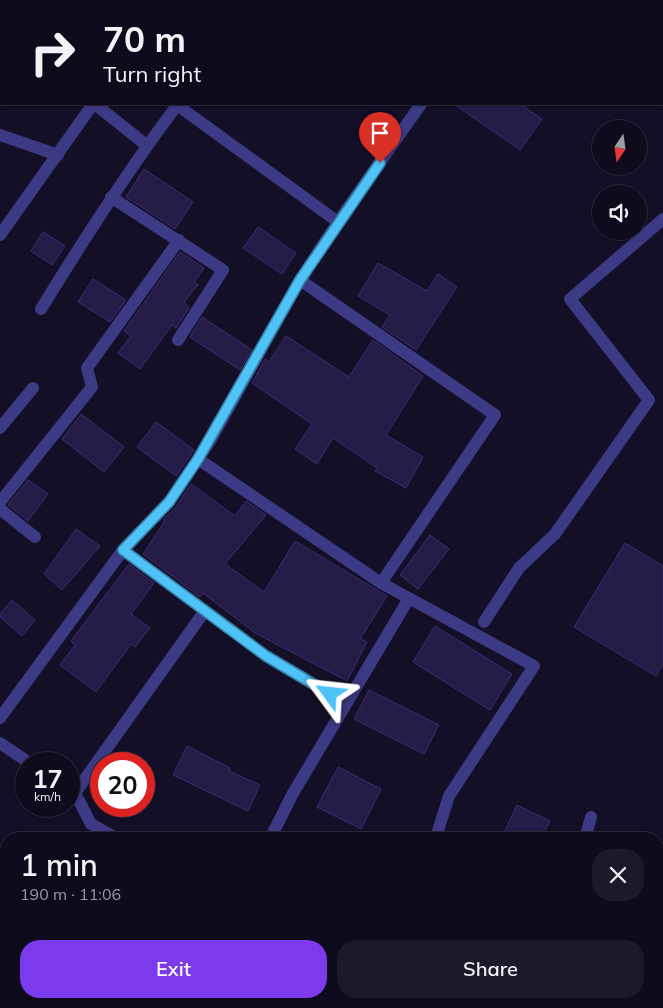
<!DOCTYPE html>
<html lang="en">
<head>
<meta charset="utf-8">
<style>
	:root { --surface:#0e0b1c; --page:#1c1929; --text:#f1f3f6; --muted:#9b9ba3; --line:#2e2b3b; --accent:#7c3aed }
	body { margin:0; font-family:Mulish,sans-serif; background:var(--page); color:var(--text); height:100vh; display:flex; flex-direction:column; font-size:19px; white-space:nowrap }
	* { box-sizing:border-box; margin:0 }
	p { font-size:16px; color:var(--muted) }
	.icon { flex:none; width:28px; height:28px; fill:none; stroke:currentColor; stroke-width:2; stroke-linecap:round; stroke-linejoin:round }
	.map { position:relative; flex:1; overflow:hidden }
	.side { position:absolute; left:0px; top:832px; width:664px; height:176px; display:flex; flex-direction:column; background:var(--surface); border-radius:20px 20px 0 0; box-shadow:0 1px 4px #0004,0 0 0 1px var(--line) }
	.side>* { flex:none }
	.guide { position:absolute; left:0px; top:0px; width:664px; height:105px; box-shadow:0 1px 4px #0004,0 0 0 1px var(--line); background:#0e0b1c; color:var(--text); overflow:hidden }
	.needle { width:32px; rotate:193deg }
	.controls { position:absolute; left:592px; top:120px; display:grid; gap:10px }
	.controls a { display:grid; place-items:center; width:55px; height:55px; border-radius:50%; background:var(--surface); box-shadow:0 1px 4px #0004,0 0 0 1px var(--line); font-size:25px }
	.speed { position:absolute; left:15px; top:752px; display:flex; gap:10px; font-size:25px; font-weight:700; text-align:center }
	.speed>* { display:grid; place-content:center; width:65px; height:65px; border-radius:50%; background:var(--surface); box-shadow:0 1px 4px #0004,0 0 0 1px var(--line); line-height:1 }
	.speed small { font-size:12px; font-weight:400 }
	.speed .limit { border:8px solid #d22; background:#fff; color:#111 }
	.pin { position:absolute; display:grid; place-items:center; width:42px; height:42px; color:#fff; margin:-51px -21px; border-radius:50% 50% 50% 0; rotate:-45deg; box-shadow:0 0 5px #0007 }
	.pin .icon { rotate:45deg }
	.me { position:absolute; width:55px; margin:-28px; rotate:300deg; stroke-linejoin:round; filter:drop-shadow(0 0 4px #0008) }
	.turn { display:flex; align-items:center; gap:18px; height:105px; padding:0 20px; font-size:22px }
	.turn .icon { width:65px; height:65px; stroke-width:2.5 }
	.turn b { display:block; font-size:35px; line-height:42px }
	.round { display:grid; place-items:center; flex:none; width:52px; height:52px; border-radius:20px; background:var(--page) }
	.head { display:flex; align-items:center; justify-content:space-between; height:85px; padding:0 20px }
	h1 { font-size:30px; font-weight:600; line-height:38px }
	.cta { display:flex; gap:10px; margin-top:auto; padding:10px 20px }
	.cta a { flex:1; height:58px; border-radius:20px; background:var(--accent); color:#fff; font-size:20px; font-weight:600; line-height:58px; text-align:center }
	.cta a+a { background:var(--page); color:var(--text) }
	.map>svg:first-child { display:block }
	.building { fill:#241b47; stroke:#3b2d73 }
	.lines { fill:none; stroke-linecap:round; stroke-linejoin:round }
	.lane { stroke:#3d3a85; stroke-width:12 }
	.street { stroke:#3d3a85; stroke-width:12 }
	.route-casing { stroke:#337fa1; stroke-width:12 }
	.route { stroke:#4fc3f7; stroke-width:9 }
</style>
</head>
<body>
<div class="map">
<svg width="663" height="1008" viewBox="0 0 663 1008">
	<rect width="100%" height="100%" fill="#130f26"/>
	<g class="building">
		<path d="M454,104H520L542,119L520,150Z"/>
		<path d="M144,169L193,202L175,229L126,197Z"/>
		<path d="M258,227L296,253L282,274L243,248Z"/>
		<path d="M43,232L65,246L52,265L31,251Z"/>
		<path d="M180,252L204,268L194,282L198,285L184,302L189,308L176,328L172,325L140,369L118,353L131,336L124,331Z"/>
		<path d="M378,263L427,291L438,274L457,287L416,350L382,327L390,315L358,296Z"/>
		<path d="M93,279L126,300L110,322L78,302Z"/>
		<path d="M202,317L252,350L240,370L190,337Z"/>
		<path d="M286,336L349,377L373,340L423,376L386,435L423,457L406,488L375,471L377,468L333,438L317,464L295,449L312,424L252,383L265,359L269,362Z"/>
		<path d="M81,414L124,447L104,472L62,439Z"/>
		<path d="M156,422L194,450L176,476L137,447Z"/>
		<path d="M28,480L48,494L28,521L8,505Z"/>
		<path d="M191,484L235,516L246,501L266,515L225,564L264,592L295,541L387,596L360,639L367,642L347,681L255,633L203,593L200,597L143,554L165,521L163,520L176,507Z"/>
		<path d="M76,529L100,546L62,590L44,574Z"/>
		<path d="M430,535L449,549L418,589L400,575Z"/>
		<path d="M625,543L663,566V664L656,676L574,627Z"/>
		<path d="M129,564L154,583L131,614L150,628L135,647L131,644L96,692L60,665L75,645L71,641Z"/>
		<path d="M12,600L35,620L22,636L0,617V614Z"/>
		<path d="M435,626L512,674L490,710L413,662Z"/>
		<path d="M369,690L439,725L424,754L354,719Z"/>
		<path d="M187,746L230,768L229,771L260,785L248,811L173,775Z"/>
		<path d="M338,767L381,789L361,829L317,807Z"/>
		<path d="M517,805L550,821L541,839H501Z"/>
	</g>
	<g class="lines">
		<g class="lane">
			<path d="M75,0L78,1"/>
			<path d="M117,1L118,0"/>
			<path d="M256,1L257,0"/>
			<path d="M494,1L495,0"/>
			<path d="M653,1L654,0"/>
			<path d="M0,5L1,3"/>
			<path d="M0,35L1,36"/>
			<path d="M95,104L146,145"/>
			<path d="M0,135L58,155"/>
			<path d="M111,197L223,270L178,340"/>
			<path d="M338,222L421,104"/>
			<path d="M0,235L93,104"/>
			<path d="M300,280L495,415L381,583L534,666L449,796L436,837L440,839"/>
			<path d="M41,309C84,239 128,170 178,104"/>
			<path d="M0,428L33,388"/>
			<path d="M0,502L92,387L87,368L179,240"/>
			<path d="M0,509L35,537"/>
			<path d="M123,550L266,656L346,703"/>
			<path d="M484,622L519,568L555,534L649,400L570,299L663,219"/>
			<path d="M0,718L123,550L169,502L210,441L300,280L338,222L177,105"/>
			<path d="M0,743L31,764"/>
			<path d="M69,789L75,793L204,612"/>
			<path d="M75,793L91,824L118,839"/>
			<path d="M270,839L292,795L408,600"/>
			<path d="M585,839L591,817"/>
			<path d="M0,951L6,940"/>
			<path d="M658,970L663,973"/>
			<path d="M572,1002L575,1008"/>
		</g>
		<g class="street">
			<path d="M198,459L381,583"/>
			<path d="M0,903L6,907"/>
			<path d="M204,1002L214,1008"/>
		</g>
	</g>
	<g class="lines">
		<defs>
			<path id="route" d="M330,694L266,656L123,550L169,502L198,459L300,280L380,163"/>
		</defs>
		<use href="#route" class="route-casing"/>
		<use href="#route" class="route"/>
	</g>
</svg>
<div class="controls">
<a><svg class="needle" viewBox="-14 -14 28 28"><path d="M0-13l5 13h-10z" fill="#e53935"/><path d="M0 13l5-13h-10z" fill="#9b9ba3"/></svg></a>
<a><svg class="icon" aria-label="sound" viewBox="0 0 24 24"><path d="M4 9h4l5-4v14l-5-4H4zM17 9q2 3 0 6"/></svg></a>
</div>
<div class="speed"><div>17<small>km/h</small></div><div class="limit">20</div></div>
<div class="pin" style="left:380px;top:163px;background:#d93025"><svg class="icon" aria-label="arrive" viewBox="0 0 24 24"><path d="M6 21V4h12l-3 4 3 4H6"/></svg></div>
<svg class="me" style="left:330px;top:694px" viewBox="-20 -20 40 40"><path d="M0-17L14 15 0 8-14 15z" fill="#4fc3f7" stroke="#fff" stroke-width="4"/></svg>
<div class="guide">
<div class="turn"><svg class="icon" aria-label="right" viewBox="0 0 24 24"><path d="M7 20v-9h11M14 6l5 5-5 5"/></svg><div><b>70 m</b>Turn right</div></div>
</div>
<section class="side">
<div class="head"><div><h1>1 min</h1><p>190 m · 11:06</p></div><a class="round"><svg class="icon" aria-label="close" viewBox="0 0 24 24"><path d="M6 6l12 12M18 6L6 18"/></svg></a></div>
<div class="cta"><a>Exit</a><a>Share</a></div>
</section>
</div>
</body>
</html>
